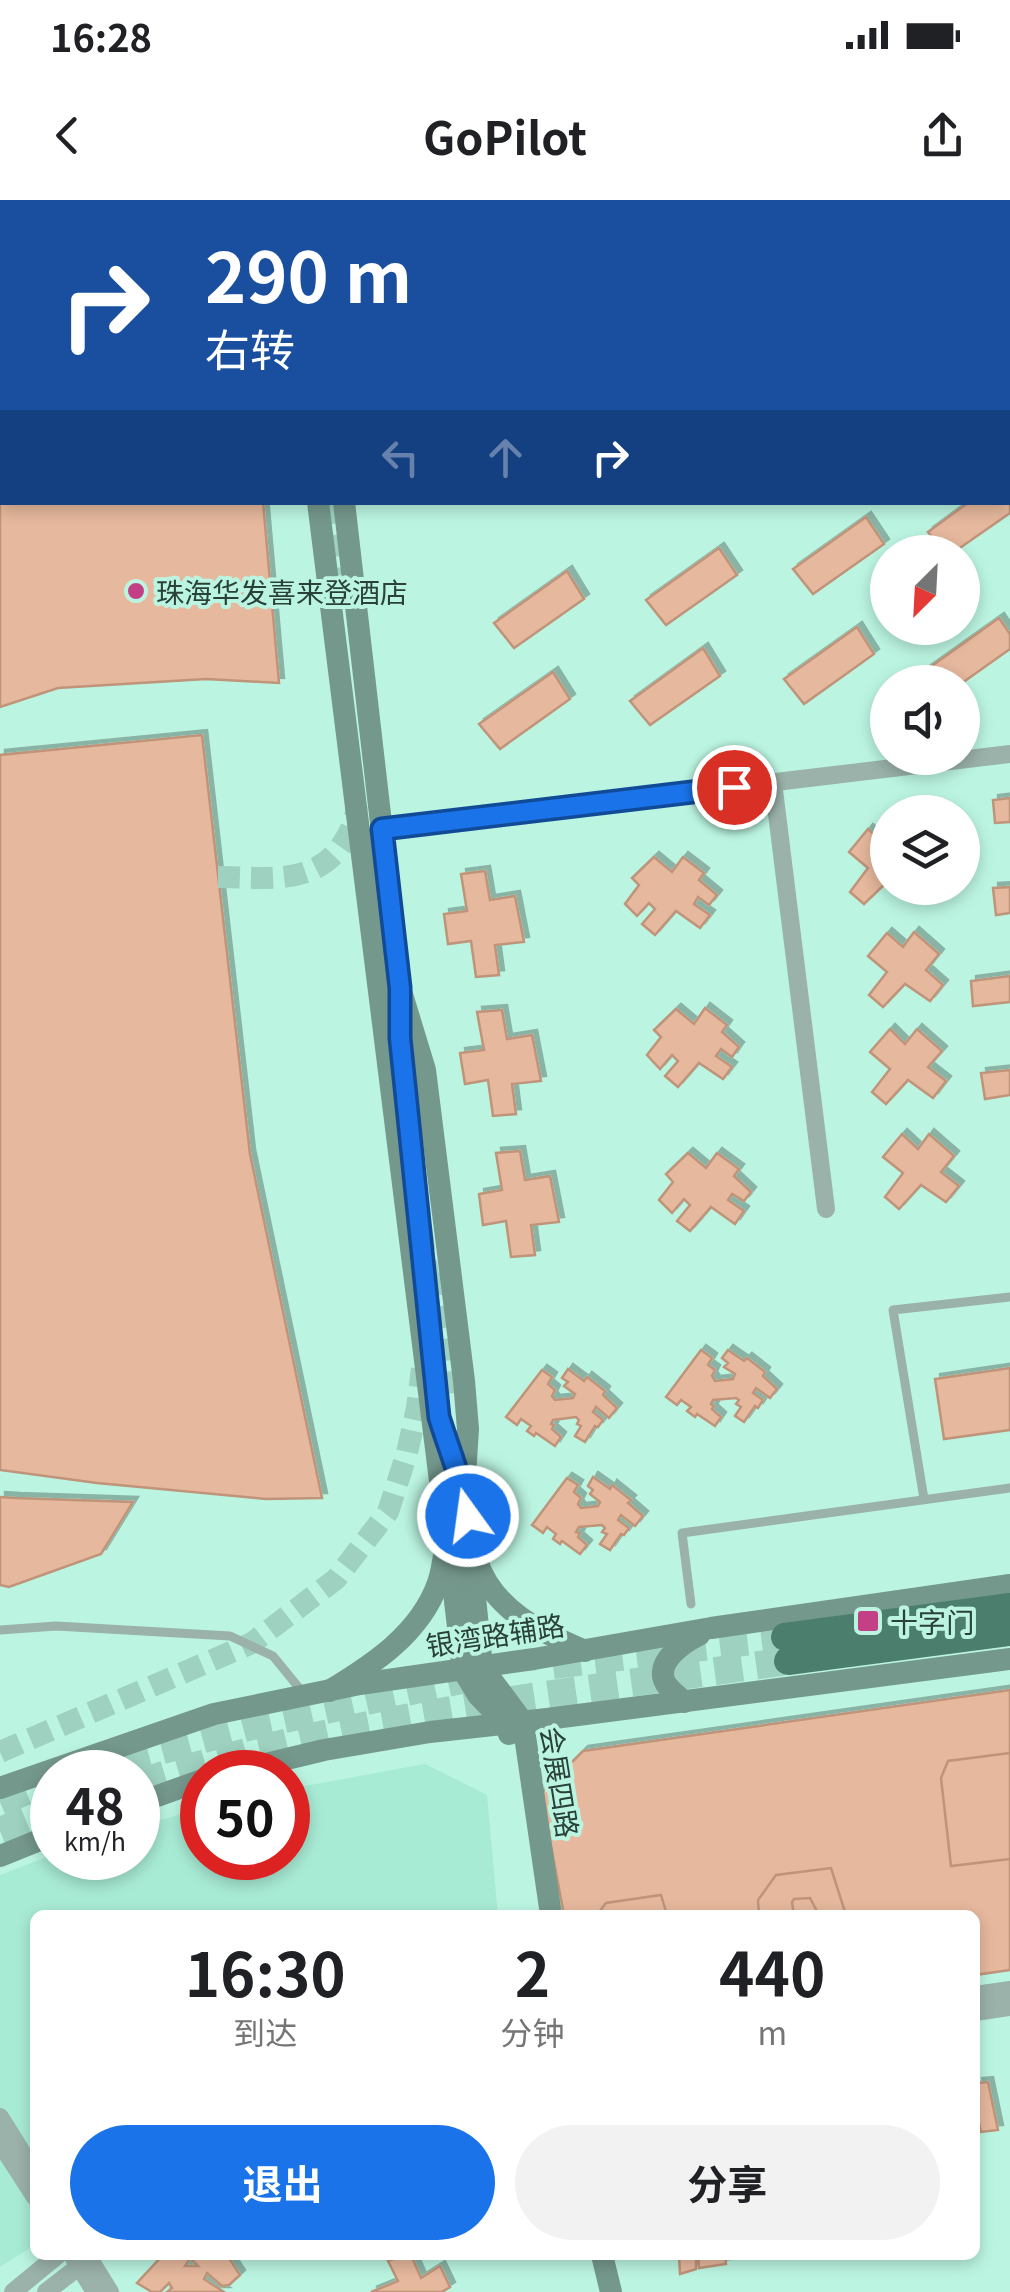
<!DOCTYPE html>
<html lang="zh">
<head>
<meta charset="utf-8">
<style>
	:root { --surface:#fff; --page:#f2f2f2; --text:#202124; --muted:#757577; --accent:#1a73e8 }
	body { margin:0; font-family:Georgia,"Noto Sans SC",serif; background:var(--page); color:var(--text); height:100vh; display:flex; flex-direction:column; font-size:38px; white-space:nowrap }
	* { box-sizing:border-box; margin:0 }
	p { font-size:32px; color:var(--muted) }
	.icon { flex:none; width:55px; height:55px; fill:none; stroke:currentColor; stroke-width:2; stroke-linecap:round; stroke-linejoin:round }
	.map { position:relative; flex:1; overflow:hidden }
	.details { position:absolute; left:30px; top:1710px; width:950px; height:350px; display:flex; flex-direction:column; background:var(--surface); border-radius:15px; box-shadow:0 5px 15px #0003 }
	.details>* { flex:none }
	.guide { position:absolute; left:0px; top:0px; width:1010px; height:305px; box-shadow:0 5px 15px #0003; background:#1a4fa0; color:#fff; overflow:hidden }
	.needle { width:65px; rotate:204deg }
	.tools { position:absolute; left:870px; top:335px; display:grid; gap:20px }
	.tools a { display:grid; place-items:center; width:110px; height:110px; border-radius:50%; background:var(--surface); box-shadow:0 5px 15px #0003; font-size:50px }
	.speed { position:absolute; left:30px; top:1550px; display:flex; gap:20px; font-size:50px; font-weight:700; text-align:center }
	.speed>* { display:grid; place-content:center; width:130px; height:130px; border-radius:50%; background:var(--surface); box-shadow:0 5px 15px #0003; line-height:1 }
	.speed small { font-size:25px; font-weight:400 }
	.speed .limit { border:15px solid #d22; background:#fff; color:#111 }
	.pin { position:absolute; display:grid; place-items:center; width:85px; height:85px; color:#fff; margin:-42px; border:5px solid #fff; border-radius:50%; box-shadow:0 2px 10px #0007 }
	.me { position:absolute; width:110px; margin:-55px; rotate:346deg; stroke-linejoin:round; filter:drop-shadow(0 0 8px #0008) }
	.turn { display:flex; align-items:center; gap:35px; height:210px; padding:0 40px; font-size:45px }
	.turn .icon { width:130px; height:130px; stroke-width:2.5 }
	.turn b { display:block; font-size:70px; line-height:85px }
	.lanes { display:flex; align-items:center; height:95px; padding:0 40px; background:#0003; justify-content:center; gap:50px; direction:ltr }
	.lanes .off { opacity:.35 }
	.eta { display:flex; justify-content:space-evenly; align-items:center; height:170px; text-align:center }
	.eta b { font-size:60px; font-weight:700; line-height:70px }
	.button { display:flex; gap:20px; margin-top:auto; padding:20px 40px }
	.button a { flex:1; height:115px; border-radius:60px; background:var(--accent); color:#fff; font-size:40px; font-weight:700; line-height:115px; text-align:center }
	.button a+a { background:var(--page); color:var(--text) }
	.status { display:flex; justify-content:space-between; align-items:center; height:70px; padding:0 50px; background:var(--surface); direction:ltr }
	.status svg { height:28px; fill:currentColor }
	header { display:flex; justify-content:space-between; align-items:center; height:130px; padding:0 40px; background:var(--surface); font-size:45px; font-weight:700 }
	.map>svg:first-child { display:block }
	.built { fill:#a8ebd4 }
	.green { fill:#f8c6db }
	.building { fill:#e6b89d; stroke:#bf947a; stroke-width:2.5; filter:url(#shadow) }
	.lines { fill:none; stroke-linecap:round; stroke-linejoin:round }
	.secondary-tunnel { stroke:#9ed1bf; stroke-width:22; stroke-dasharray:22 11; stroke-linecap:butt }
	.trunk-tunnel { stroke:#9ed1bf; stroke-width:28; stroke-dasharray:28 14; stroke-linecap:butt }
	.path { stroke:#8fbeae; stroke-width:2.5; stroke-dasharray:8 5; stroke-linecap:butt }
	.service { stroke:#9ab2a9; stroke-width:9 }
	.minor { stroke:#9ab2a9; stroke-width:18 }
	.secondary { stroke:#75988c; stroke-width:22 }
	.trunk { stroke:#4c7e6e; stroke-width:28 }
	.route-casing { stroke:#114b97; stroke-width:25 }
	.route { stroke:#1a73e8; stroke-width:18 }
	.poi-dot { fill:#c44086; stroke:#bbf5e1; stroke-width:4 }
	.labels { text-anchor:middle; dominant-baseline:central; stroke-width:8; stroke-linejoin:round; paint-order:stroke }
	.poi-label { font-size:28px; fill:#2a4139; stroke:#bbf5e1; text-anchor:start }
	.street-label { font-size:28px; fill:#2a4139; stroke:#bbf5e1 }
</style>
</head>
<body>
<div class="status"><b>16:28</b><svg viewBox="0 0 49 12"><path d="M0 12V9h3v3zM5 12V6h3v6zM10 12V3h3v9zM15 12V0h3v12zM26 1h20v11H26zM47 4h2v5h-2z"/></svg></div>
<header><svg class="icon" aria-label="back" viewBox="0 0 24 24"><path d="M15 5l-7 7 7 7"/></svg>GoPilot<svg class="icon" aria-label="share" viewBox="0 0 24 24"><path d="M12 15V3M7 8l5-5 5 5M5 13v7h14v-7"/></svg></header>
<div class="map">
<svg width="1010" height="2092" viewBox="0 0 1010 2092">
	<defs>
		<filter id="shadow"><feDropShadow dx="5" dy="-5" stdDeviation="0" flood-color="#0004"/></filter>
	</defs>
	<rect width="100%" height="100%" fill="#bbf5e1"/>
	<path class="built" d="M425,1564L487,1595L498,1715H35V2045L0,2067V1675L52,1655V1658H138V1627L202,1608V1658H288V1589Z"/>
	<path class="green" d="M146,0H638L637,2H144Z"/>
	<g class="building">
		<path d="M0,257H2V302H263L279,483L206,479L58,488L0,507Z"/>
		<path d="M1008,291L1010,295V313L954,352H944L928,332L969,302H1008Z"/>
		<path d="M866,317L884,344L813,394L793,369Z"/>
		<path d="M719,348L737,375L666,425L646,400Z"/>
		<path d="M567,371L584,399L514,448L494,423Z"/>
		<path d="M999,418L1010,434V449L962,483L937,482L926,470Z"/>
		<path d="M857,427L874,454L804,504L784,479Z"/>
		<path d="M703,448L720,476L650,525L630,501Z"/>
		<path d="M553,472L570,499L500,549L479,524Z"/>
		<path d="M202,535L250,954L322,1298L266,1299L97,1283L0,1270V555Z"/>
		<path d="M1010,598V622L995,623L993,600Z"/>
		<path d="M868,629L884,644L888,639V681L864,704L850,692L868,668L849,652Z"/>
		<path d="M654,657L672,672L683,657L704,673L699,680L717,695L709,705L698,697L694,704L710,715L700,728L676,711L655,735L642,724L655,709L649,703L637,716L625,704L639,685L632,678Z"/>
		<path d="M485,671L490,700L515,696L524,742L495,745L499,775L476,777L471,741L448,744L444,714L467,711L461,674Z"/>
		<path d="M1010,687V713L996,715L993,688Z"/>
		<path d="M914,732L939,754L926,770L943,785L930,801L905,784L883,807L869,795L887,772L868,756L887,733L903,747Z"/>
		<path d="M1010,776V802L973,806L971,781Z"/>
		<path d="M705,808L727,825L722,832L739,847L732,857L721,849L716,856L732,867L723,879L699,863L678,887L665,876L678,861L672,855L660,869L647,855L661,837L654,830L676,809L694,824Z"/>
		<path d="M502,810L507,839L532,835L541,881L512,884L516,914L493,916L488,880L465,884L460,853L484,850L477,812Z"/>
		<path d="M890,829L905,844L917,829L942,851L928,867L946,881L933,898L908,880L886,904L872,892L890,869L870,852Z"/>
		<path d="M1010,870V895L985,899L981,873Z"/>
		<path d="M902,934L918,949L929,934L954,956L941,972L959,986L946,1002L921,985L899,1009L885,997L903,973L883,957Z"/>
		<path d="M520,951L525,980L550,976L559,1022L531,1025L535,1055L511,1057L506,1021L483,1025L479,994L502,990L496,953Z"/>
		<path d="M688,953L706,968L717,953L739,969L734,976L751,992L744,1001L732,994L728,1000L744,1011L735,1024L711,1007L690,1031L677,1021L690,1005L684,999L672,1013L659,1000L673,982L666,974Z"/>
		<path d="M701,1150L712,1158L708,1165L715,1170L712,1176L715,1181L733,1179L735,1174L724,1167L728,1163L722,1158L728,1150L744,1161L747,1158L765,1172L763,1176L777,1189L770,1198L756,1188L753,1193L763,1200L758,1208L755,1206L744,1222L735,1216L741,1207L736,1204L739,1200L736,1198L713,1200L711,1204L714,1206L712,1209L721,1217L715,1226L697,1214L695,1217L687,1211L691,1207L681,1200L677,1205L666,1197Z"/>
		<path d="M1010,1168V1230L944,1239L935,1179Z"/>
		<path d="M568,1169L584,1181L587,1177L605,1191L603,1195L617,1208L609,1218L596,1207L593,1212L603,1220L598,1227L595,1226L585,1242L575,1236L581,1226L577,1224L579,1220L576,1217L553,1220L551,1224L554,1225L552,1229L561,1237L555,1246L536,1233L534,1236L527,1231L531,1226L521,1219L517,1225L506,1217L542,1170L552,1177L548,1184L555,1190L552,1196L555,1200L573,1198L575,1194L564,1186L568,1182L562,1178Z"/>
		<path d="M593,1277L610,1289L612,1285L631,1300L628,1303L643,1316L635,1326L621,1315L618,1320L629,1328L624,1335L621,1334L610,1350L600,1344L607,1334L602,1332L605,1328L602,1325L579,1327L576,1332L580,1333L578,1337L587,1345L580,1354L562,1341L560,1344L553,1339L556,1334L547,1327L543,1333L532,1325L567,1278L578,1285L574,1292L581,1298L578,1304L581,1308L598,1306L600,1302L590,1294L593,1290L588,1286Z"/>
		<path d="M0,1297L15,1298L133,1302L101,1354L9,1387L0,1385Z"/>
		<path d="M1010,1490V1770L975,1775V1715H564L541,1593L583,1551Z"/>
		<path d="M1010,1553V1659L951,1666L941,1578L948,1561Z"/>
		<path d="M831,1668L846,1715H819L810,1698L794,1699L792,1702L794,1715H759L758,1700L776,1675Z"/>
		<path d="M661,1695L667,1715H597L606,1703Z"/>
		<path d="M988,1882L998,1930L981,1932L978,1919L975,1920V1887H978L977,1883Z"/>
		<path d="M163,2055H188L189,2060L185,2066H198L192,2060L191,2055H227L240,2075L229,2085L222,2086L207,2073L204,2079L224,2092H167L172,2088L169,2083L160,2092H152L137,2083Z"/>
		<path d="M404,2055H411L421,2078L440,2066L450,2087L442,2092H371L398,2081L388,2061Z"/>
		<path d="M679,2055H725L726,2064L699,2068L698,2055L696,2056V2069L680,2074Z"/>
	</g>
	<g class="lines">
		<g class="secondary-tunnel">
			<path d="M311,0L312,2"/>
			<path d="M331,302L340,394"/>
			<path d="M218,677C263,677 315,687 343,643C351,631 355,620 357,606"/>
			<path d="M407,931L428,1075L425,1118"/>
			<path d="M439,1073L454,1199"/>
			<path d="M0,1552L252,1443L336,1379L388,1312L407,1253L417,1208L422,1169"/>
		</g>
		<g class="trunk-tunnel">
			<path d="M553,1465L785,1437"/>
			<path d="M81,1572L248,1527L466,1479"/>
			<path d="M138,1583C348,1516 570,1492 788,1461"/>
			<path d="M0,1602L52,1580"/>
			<path d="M0,1631L52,1610"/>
		</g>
		<g class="path">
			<path d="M121,2L123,0"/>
			<path d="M653,2L654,0"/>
			<path d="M0,63H2"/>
			<path d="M0,104H2"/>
		</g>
		<g class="service">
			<path d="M0,274L2,273"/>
			<path d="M924,1299L893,1110L1010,1097"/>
			<path d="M691,1404L682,1333L1010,1288"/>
			<path d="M0,1430L56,1426L230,1436L273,1456L304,1494"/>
		</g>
		<g class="minor">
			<path d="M773,582L826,1009"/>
			<path d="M382,629L1010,554"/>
			<path d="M975,1795L1010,1790"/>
			<path d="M975,1812L1010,1807"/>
			<path d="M0,1917L35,1973"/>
			<path d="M0,1943L35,1997"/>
			<path d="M72,2055L95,2092"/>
			<path d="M87,2055L110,2092"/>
			<path d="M13,2092L58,2055"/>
			<path d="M46,2092L94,2055"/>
		</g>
		<g class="secondary">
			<path d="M973,2L979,0"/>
			<path d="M1008,21H1010"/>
			<path d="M0,178H2"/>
			<path d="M0,203H2"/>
			<path d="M318,302L447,1337C444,1352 443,1369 438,1383C420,1434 372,1465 329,1491"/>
			<path d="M344,302L400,788L425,870L464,1181L468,1229L464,1291"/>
			<path d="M463,1277L482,1467L523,1522L551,1715"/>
			<path d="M450,1358L463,1470L478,1495L506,1524L509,1534"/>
			<path d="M477,1361C494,1411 540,1431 585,1451"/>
			<path d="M684,1502C679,1497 670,1490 666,1484C653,1463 683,1443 699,1435"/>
			<path d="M233,1572L324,1550L430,1532L547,1519L1010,1459"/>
			<path d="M0,1588L214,1514L360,1484L534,1459L711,1428L1010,1385"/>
			<path d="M138,1603L202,1580"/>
			<path d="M0,1656L52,1635"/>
			<path d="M602,2055L611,2092"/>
		</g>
		<g class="trunk">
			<path d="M785,1437L1010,1407"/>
			<path d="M788,1461L1010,1432"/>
		</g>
	</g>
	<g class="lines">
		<defs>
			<path id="route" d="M468,1316C463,1282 449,1250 439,1217L400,838V788L382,629L734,587"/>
		</defs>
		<use href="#route" class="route-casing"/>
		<use href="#route" class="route"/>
	</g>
	<g class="poi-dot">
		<circle cx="136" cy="391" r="10"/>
		<rect x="856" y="1409" width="24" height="24" rx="5"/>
	</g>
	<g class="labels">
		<g class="poi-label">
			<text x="156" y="391">珠海华发喜来登酒店</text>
			<text x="890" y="1421">十字门</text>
		</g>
		<g class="street-label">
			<text transform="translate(495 1434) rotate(-9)">银湾路辅路</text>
			<text transform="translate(561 1582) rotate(81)">会展四路</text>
		</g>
	</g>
</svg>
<div class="tools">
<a><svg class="needle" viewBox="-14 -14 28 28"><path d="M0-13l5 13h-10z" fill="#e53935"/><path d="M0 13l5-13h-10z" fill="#757577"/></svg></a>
<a><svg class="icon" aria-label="sound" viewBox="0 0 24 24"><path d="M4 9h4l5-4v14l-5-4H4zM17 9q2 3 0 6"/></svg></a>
<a><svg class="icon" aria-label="layers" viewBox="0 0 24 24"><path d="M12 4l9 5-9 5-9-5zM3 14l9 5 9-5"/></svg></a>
</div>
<div class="speed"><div>48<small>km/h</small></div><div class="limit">50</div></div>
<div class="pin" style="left:734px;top:587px;background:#d93025"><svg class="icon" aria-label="arrive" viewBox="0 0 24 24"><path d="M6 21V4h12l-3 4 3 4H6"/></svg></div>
<svg class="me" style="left:468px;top:1316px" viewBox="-20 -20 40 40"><circle r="17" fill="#1a73e8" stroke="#fff" stroke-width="3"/><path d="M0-11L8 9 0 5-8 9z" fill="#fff"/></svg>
<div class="guide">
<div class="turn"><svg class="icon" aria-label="right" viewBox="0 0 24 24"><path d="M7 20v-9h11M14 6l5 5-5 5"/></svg><div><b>290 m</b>右转</div></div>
<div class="lanes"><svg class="icon off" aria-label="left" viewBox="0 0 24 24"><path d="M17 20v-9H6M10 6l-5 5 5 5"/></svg><svg class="icon off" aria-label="ahead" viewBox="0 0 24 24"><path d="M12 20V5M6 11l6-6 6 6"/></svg><svg class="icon" aria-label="right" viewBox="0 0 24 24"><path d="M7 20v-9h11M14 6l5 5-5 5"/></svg></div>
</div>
<section class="details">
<div class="eta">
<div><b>16:30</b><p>到达</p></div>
<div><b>2</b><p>分钟</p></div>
<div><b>440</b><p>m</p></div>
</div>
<div class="button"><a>退出</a><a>分享</a></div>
</section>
</div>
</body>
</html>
